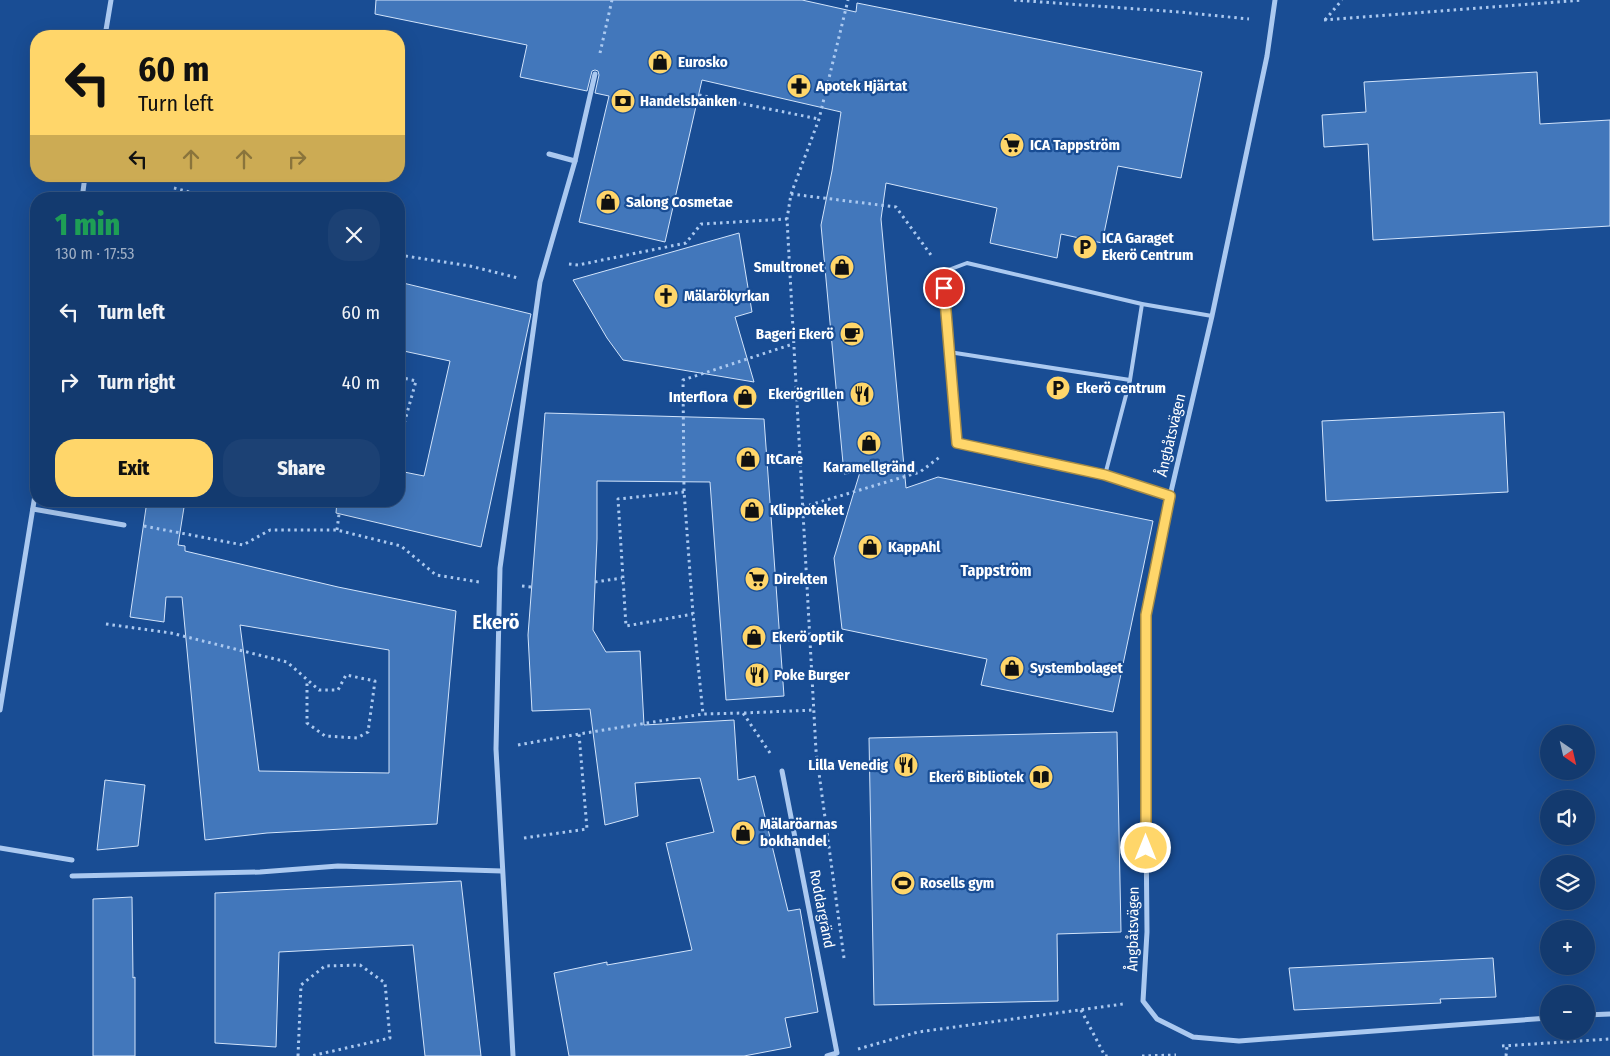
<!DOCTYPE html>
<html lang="en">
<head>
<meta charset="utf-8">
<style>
	:root { --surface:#133a6f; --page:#1c4174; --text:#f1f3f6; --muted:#9dadc3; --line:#325482; --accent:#ffd66a }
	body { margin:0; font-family:"Fira Sans Condensed",sans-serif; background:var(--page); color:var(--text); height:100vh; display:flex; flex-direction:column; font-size:19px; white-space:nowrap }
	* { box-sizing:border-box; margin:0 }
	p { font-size:16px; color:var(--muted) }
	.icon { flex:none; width:28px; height:28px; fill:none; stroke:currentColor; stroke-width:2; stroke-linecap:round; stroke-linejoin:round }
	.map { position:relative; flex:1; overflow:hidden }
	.panel { position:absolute; left:30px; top:192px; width:375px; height:315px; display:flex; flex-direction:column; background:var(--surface); border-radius:20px; box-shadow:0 5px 20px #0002,0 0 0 1px var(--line) }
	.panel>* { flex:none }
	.banner { position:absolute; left:30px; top:30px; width:375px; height:152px; border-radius:20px; box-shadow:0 5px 20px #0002,0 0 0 1px var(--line); background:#ffd66a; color:#111; overflow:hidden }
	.needle { width:32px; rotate:146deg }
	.fabs { position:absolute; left:1540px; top:725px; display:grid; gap:10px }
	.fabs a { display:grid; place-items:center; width:55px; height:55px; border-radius:50%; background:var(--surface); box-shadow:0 5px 20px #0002,0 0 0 1px var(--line); font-size:25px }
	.pin { position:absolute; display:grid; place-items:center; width:42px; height:42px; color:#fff; margin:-21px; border:2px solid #fff; border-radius:50%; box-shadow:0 1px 5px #0007 }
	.me { position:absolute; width:55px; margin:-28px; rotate:0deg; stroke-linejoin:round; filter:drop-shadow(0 0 4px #0008) }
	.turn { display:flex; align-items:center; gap:18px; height:105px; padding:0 25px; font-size:22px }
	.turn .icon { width:65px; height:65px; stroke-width:2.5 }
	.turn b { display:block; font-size:35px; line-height:42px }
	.lanes { display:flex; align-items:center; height:48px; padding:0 25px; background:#0003; justify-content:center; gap:25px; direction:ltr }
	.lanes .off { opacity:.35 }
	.round { display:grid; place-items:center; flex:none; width:52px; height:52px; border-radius:20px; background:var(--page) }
	.headline { display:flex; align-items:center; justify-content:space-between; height:85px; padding:0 25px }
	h1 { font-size:30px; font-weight:800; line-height:38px; color:#1e9e55 }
	.cta { display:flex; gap:10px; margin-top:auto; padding:10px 25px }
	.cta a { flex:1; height:58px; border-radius:20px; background:var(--accent); color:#111; font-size:20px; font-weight:800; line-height:58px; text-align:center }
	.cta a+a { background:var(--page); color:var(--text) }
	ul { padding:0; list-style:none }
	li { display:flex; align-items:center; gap:15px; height:70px; padding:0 25px }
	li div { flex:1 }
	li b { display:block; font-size:19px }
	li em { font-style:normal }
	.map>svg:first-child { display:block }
	.building { fill:#4277bb; stroke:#d2e4fb; fill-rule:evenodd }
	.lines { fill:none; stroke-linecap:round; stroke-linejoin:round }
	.path { stroke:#abc9f0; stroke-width:3; stroke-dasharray:2.5 4; stroke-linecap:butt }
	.lane { stroke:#abc9f0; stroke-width:4 }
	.street { stroke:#abc9f0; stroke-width:5 }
	.route-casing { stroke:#a68b45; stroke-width:12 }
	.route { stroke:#ffd66a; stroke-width:9 }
	.labels { text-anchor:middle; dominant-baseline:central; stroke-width:4.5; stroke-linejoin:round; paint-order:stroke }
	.poi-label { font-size:15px; font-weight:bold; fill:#fff; stroke:#194d94; text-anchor:start }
	.street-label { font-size:15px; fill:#fff; stroke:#194d94 }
	.neighbourhood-label { font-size:16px; font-weight:bold; fill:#fff; stroke:#194d94 }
	.district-label { font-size:20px; font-weight:bold; fill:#fff; stroke:#194d94 }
</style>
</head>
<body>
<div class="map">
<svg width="1610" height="1056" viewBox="0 0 1610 1056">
	<rect width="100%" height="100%" fill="#194d94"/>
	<g class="building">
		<path d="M376,0H802L856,12L857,3L1202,72L1181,178L1118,166L1102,243L1061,234L1057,258L990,243L997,208L886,183L881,219L906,488L938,477L1153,521L1113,712L981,685L987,659L842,629L834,558L860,472L844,474L821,225L832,171L841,112L702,80L665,242L579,222L609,96L595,93L599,75L598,71L595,70L592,71L587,91L520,77L527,45L375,14Z"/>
		<path d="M1537,72L1540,124L1610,120V226L1373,240L1368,144L1324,147L1322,115L1366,112L1364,82Z"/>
		<path d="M739,233L752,312L735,317L754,382L623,360L607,338L573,280Z"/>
		<path d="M399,282L531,314L481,547L336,513L337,501H399V471L424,476L450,361L399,350Z"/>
		<path d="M1504,412L1508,492L1326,501L1322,421Z"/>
		<path d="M545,413L764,419L784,696L726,700L710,482L597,481V539L593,630L606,652L640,651L644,725L734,720L738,780L755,776L788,911L800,909L818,1012L785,1018L791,1047L744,1056H569L554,973L607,962V965L692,950L666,843L714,832L700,778L635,783L638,816L605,825L590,709L532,711L528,635Z"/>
		<path d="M147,501H185L178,545L185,546V551L338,587L456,611L437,824L267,833L205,840L182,597H166L164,622L130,617ZM240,625L389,650V773L259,771Z"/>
		<path d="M1117,732L1121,932L1057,934L1058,1001L874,1005L869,738Z"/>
		<path d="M105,780L145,785L138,846L97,850Z"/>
		<path d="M461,881L481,1056H425L413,945L279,952L276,1047L215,1043V893Z"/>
		<path d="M132,897L133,978L135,977V1056H93V899Z"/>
		<path d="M1493,958L1496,997L1440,999L1441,1003L1294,1010L1289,968Z"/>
	</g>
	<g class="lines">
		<g class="path">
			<path d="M1014,0L1179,12L1249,19"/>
			<path d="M1324,20L1582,0"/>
			<path d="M1325,20L1342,0"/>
			<path d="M600,53L612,0"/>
			<path d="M699,95L819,119"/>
			<path d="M174,188L216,199"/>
			<path d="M791,194L896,207L931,255"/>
			<path d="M399,255L470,266L518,278"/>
			<path d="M569,264L578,265L686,243L701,224L787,219"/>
			<path d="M399,377L416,381L399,442"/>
			<path d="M684,492L618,499L626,626L693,614"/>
			<path d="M803,507L920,472L941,456"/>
			<path d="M144,526L243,545L270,530H337L401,546L436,575L479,582"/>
			<path d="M337,530L339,514"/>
			<path d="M595,582L622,578"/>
			<path d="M522,586L532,587"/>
			<path d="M106,624L171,633L287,662L319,690H338L346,675L375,681L368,732L357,738L325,736L307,723V680"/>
			<path d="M744,713L814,710"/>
			<path d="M518,745L579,734"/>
			<path d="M770,753L743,713L703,714L693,614L684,491L683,380L793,344"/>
			<path d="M524,838L587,829L579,734L703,714"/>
			<path d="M844,958L816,751L787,219L791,194L819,119L848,0"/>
			<path d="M1081,1010L1105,1056H1110"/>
			<path d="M1502,1046L1610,1039"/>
			<path d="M858,1049L918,1032L1123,1004"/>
			<path d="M298,1056L301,985L325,966L360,965L385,983L390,1038L311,1056"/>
			<path d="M1142,1056L1176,1055"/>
			<path d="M1506,1056L1507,1046"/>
		</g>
		<g class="lane">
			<path d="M1142,304L1130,380L1105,475L1170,496"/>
			<path d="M949,352L1130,380"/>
			<path d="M1105,475L957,443L943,272L967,263L1142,304L1212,316"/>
		</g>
		<g class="street">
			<path d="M1275,0L1267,56L1212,316L1170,496L1146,615L1145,717L1147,932L1143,1001L1157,1019L1193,1037L1239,1041L1549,1018"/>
			<path d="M105,36L111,0"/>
			<path d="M549,154L575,161"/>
			<path d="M82,199L85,176"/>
			<path d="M33,509L124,525"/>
			<path d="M0,710L36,489"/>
			<path d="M782,771L837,1053L827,1056"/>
			<path d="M0,848L72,860"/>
			<path d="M72,876L260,872L338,866L502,871"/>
			<path d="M1586,1015L1610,1014"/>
			<path d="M513,1056L496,749L500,568L540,282L575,161L595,74"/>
		</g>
	</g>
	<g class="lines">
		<defs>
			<path id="route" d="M944,288L957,443L1105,475L1170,496L1146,615V848"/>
		</defs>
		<use href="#route" class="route-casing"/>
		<use href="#route" class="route"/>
	</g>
	<defs>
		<symbol id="shop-disc" viewBox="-11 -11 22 22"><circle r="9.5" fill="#ffd66a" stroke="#194d94"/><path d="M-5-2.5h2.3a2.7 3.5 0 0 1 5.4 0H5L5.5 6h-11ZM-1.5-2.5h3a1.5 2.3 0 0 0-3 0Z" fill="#111"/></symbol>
		<symbol id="pharmacy-disc" viewBox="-11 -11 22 22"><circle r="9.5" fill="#ffd66a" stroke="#194d94"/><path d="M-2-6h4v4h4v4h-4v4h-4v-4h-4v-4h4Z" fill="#111"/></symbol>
		<symbol id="bank-disc" viewBox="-11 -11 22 22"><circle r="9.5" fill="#ffd66a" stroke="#194d94"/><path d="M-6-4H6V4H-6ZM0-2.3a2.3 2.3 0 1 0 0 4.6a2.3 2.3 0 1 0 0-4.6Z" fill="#111"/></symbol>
		<symbol id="supermarket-disc" viewBox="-11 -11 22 22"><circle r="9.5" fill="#ffd66a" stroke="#194d94"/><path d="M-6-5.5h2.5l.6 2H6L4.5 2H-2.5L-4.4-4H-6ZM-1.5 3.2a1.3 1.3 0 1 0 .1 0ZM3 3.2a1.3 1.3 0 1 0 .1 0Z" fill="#111"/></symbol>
		<symbol id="parking-disc" viewBox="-11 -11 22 22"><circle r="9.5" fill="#ffd66a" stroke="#194d94"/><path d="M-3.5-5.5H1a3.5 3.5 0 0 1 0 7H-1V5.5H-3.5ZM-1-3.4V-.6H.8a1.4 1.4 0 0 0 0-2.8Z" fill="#111"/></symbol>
		<symbol id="church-disc" viewBox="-11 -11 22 22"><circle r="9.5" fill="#ffd66a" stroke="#194d94"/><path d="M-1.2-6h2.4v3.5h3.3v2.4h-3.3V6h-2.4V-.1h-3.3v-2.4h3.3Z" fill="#111"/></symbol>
		<symbol id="cafe-disc" viewBox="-11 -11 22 22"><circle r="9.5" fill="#ffd66a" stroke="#194d94"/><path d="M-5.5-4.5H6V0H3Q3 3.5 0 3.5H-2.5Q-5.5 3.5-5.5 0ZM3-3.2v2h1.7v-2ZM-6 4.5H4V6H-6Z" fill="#111"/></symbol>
		<symbol id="restaurant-disc" viewBox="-11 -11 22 22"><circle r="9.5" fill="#ffd66a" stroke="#194d94"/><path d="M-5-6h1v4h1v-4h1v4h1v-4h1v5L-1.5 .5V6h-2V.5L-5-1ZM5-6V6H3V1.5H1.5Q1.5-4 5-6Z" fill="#111"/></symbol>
		<symbol id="library-disc" viewBox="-11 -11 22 22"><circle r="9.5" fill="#ffd66a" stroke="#194d94"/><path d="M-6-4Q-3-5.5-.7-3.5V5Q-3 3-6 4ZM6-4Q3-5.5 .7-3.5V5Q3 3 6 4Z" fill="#111"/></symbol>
		<symbol id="stadium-disc" viewBox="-11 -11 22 22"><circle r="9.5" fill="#ffd66a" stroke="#194d94"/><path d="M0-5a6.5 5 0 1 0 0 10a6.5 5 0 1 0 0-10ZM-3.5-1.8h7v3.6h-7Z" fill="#111"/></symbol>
	</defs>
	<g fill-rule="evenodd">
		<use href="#shop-disc" x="646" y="48" width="28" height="28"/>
		<use href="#pharmacy-disc" x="785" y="72" width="28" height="28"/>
		<use href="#bank-disc" x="609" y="87" width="28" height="28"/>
		<use href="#supermarket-disc" x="998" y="131" width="28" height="28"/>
		<use href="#shop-disc" x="594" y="188" width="28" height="28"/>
		<use href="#parking-disc" x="1071" y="233" width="28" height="28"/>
		<use href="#shop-disc" x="828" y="253" width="28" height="28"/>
		<use href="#church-disc" x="652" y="282" width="28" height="28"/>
		<use href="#cafe-disc" x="838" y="320" width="28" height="28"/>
		<use href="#parking-disc" x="1044" y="374" width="28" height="28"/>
		<use href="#restaurant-disc" x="848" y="380" width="28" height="28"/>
		<use href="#shop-disc" x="731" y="383" width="28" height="28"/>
		<use href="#shop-disc" x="855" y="429" width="28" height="28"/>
		<use href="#shop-disc" x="734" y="445" width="28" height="28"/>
		<use href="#shop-disc" x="738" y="496" width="28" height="28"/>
		<use href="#shop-disc" x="856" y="533" width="28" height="28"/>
		<use href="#supermarket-disc" x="743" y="565" width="28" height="28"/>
		<use href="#shop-disc" x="740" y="623" width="28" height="28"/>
		<use href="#shop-disc" x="998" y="654" width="28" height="28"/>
		<use href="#restaurant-disc" x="743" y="661" width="28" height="28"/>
		<use href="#restaurant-disc" x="892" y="751" width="28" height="28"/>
		<use href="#library-disc" x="1027" y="763" width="28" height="28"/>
		<use href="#shop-disc" x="729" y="819" width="28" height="28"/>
		<use href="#stadium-disc" x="889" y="869" width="28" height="28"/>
	</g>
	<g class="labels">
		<g class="poi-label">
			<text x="678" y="62">Eurosko</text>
			<text x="816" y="86">Apotek Hjärtat</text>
			<text x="640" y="101">Handelsbanken</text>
			<text x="1030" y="145">ICA Tappström</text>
			<text x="626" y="202">Salong Cosmetae</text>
			<text x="1102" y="238">ICA Garaget<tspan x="1102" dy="17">Ekerö Centrum</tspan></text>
			<text x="824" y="267" text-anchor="end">Smultronet</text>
			<text x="684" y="296">Mälarökyrkan</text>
			<text x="834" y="334" text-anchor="end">Bageri Ekerö</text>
			<text x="1076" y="388">Ekerö centrum</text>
			<text x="844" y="394" text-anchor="end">Ekerögrillen</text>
			<text x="728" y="397" text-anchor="end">Interflora</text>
			<text x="766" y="459">ItCare</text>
			<text x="869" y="467" text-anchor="middle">Karamellgränd</text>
			<text x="770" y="510">Klippoteket</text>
			<text x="888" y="547">KappAhl</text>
			<text x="774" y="579">Direkten</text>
			<text x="772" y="637">Ekerö optik</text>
			<text x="1030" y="668">Systembolaget</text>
			<text x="774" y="675">Poke Burger</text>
			<text x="888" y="765" text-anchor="end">Lilla Venedig</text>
			<text x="1024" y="777" text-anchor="end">Ekerö Bibliotek</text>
			<text x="760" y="824">Mälaröarnas<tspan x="760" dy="17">bokhandel</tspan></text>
			<text x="920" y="883">Rosells gym</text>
		</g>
		<g class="street-label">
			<text transform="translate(1171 435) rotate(-77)">Ångbåtsvägen</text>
			<text transform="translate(822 909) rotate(79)">Roddargränd</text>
			<text transform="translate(1133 929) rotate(-89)">Ångbåtsvägen</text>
		</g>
		<g class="neighbourhood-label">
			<text x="996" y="570">Tappström</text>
		</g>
		<g class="district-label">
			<text x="496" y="622">Ekerö</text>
		</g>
	</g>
</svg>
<div class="fabs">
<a><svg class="needle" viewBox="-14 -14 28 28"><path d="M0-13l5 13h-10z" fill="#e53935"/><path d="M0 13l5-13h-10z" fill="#9dadc3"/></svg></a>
<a><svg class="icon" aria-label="sound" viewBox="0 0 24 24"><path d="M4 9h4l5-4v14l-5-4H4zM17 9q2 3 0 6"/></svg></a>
<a><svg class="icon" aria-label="layers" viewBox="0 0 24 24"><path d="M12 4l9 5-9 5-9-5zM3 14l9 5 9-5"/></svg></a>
<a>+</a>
<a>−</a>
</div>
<div class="pin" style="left:944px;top:288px;background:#d93025"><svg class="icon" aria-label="arrive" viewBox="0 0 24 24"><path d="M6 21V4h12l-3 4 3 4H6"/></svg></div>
<svg class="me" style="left:1146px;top:848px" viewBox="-20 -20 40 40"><circle r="17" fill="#ffd66a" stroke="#fff" stroke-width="3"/><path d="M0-11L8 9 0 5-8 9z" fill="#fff"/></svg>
<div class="banner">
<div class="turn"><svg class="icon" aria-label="left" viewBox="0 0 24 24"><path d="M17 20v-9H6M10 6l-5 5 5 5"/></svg><div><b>60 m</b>Turn left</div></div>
<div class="lanes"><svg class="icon" aria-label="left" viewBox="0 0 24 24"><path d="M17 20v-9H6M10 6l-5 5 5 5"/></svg><svg class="icon off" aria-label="ahead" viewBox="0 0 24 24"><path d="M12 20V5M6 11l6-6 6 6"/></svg><svg class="icon off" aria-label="ahead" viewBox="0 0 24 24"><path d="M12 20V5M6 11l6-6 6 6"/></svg><svg class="icon off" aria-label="right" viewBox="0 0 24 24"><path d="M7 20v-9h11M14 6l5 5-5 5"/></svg></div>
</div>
<section class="panel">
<div class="headline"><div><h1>1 min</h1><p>130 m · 17:53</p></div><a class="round"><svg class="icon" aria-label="close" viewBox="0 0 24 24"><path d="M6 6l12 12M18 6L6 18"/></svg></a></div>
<ul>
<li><svg class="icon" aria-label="left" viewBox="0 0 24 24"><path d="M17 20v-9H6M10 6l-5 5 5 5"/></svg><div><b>Turn left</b></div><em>60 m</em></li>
<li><svg class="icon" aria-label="right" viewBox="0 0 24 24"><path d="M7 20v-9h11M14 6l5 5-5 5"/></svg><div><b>Turn right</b></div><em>40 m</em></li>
</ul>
<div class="cta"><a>Exit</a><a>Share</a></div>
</section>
</div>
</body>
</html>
